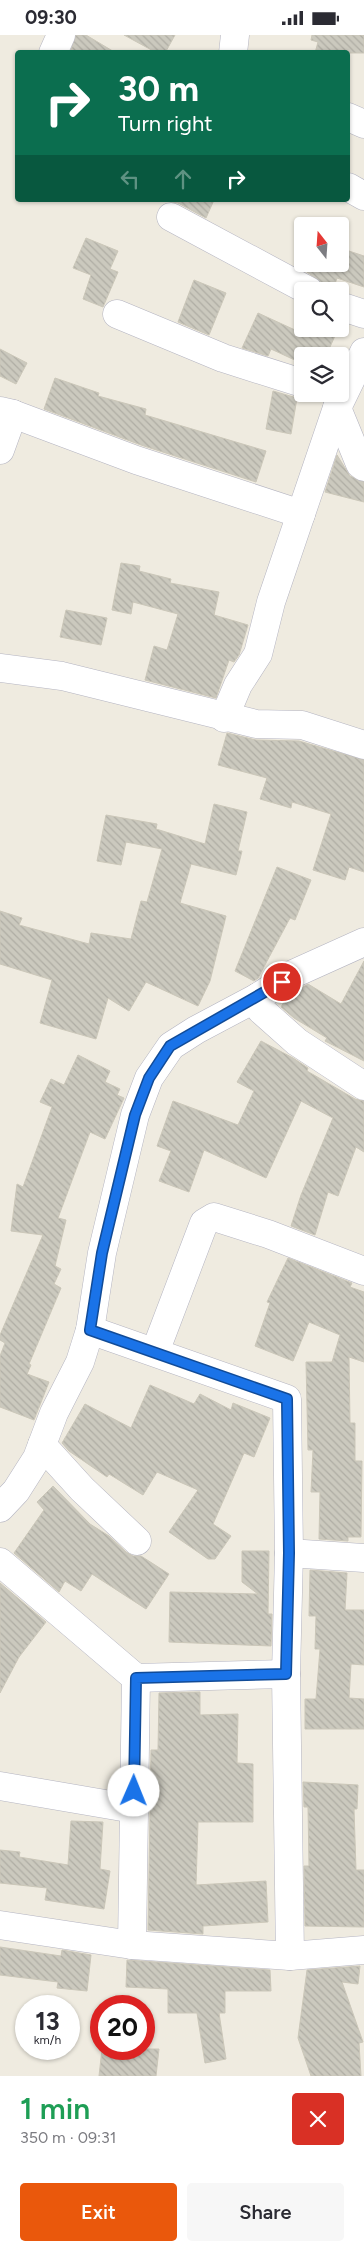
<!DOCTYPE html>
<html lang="en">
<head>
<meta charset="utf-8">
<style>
	:root { --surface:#fff; --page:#f7f7f7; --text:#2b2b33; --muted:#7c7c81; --accent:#ea580c }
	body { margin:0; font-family:Figtree,sans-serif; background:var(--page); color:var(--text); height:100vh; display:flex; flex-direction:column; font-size:19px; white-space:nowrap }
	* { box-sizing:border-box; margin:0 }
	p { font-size:16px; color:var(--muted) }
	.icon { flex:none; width:28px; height:28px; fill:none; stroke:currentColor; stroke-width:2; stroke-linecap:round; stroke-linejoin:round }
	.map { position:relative; height:2041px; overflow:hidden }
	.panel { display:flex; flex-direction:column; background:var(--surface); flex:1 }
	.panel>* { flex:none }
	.hud { position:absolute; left:15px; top:15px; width:335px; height:152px; border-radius:5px; box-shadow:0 1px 4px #0004; background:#0b6e4f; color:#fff; overflow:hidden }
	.needle { width:32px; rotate:343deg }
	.tools { position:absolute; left:294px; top:182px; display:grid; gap:10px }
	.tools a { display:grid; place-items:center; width:55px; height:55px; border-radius:5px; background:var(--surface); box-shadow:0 1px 4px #0004; font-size:25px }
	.speed { position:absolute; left:15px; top:1960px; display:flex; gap:10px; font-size:25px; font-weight:700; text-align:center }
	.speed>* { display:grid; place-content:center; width:65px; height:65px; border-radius:50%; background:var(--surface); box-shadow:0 1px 4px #0004; line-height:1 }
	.speed small { font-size:12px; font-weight:400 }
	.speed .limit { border:8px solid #d22; background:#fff; color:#111 }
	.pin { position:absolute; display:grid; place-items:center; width:42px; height:42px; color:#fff; margin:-21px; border:2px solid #fff; border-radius:50%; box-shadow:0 1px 5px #0007 }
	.me { position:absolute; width:55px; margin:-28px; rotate:1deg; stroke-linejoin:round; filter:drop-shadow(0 0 4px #0008) }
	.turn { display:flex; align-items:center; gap:18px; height:105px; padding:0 20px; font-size:22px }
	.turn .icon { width:65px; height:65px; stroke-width:2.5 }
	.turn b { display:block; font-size:35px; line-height:42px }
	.lanes { display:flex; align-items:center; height:48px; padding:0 20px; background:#0003; justify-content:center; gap:25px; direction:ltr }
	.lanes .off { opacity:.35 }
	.round { display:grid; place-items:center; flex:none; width:52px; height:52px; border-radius:5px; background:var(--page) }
	.head { display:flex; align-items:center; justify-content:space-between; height:85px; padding:0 20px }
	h1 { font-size:30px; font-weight:600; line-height:38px; color:#1e9e55 }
	.primary-button { display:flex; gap:10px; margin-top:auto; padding:10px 20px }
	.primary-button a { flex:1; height:58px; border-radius:5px; background:var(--accent); color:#fff; font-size:20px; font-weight:600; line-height:58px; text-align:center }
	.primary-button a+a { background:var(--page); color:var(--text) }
	.status { display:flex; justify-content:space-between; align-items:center; height:35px; padding:0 25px; background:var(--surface); direction:ltr }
	.status svg { height:14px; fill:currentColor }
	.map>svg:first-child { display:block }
	.building { fill:url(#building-back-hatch); stroke:#cbc7b9 }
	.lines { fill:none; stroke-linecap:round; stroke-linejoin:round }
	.minor-casing { stroke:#b4b4c1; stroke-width:29 }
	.minor { stroke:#fff; stroke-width:28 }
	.route-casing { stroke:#114b97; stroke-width:12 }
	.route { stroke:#1a73e8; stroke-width:9 }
</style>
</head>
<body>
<div class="status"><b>09:30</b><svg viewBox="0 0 49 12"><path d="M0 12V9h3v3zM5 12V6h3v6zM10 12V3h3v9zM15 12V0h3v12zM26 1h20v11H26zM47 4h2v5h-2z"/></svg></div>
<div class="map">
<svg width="364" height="2041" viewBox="0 0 364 2041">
	<defs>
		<pattern id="building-back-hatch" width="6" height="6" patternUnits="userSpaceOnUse" patternTransform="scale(1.25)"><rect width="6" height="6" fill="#cbc9be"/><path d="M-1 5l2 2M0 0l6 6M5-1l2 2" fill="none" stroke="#afada4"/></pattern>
	</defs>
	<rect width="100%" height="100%" fill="#efebe0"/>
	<g class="building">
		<path d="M76,0H86L116,18H70Z"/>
		<path d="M124,0H175L165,18H157Z"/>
		<path d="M312,0H364V18H315L318,7L311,5Z"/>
		<path d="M161,165H214L206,183L178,168Z"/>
		<path d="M86,203L118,216L110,234L118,237L103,272L83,264L91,240L73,233Z"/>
		<path d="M340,213L364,221V252L337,243L334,252L322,248L307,237L308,233L305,232L306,229H340Z"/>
		<path d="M194,245L226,258L209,300L178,287Z"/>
		<path d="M258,278L295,295L338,294L326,321H302L299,327L271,314L268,321L242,313Z"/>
		<path d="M0,314L27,328L16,349L0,341Z"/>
		<path d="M55,343L99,358L98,361L146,374L145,380L266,416L256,447L141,410L44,374Z"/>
		<path d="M273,356L297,363L291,399L266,394Z"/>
		<path d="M337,420L350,441L364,447V467L325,457Z"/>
		<path d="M121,528L140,531L139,536L171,544L170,548L219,557L214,580L248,590L239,620L234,627L229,625L216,663L145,645L154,611L167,615L178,579L133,567L131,579L112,575Z"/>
		<path d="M66,575L107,583L101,610L60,602Z"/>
		<path d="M227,698L256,705L299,706L364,725V837L349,832L345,845L313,835L331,779L292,767L291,773L260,764L267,743L218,730Z"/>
		<path d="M214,769L247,777L238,816H242L236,840L191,829L180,868L226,881L210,946L198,971L146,947L129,976L108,963L96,1004L40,988L52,945L0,929V876L22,883L19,890L89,909L91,898L131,904L141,866L147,867L162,814L126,807L121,830L97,826L106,780L157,789L156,794L205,809Z"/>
		<path d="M277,832L311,845L295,885L290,883L258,943L254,946L235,936Z"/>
		<path d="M364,926V1026L325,1006L327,1003L294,983L281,972L287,962L308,949L341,969Z"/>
		<path d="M261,1006L293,1023L308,1033L307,1036L355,1064L364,1066V1117L356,1112L338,1161L328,1157L315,1200L291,1191L301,1160L333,1083L301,1066L266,1143L204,1115L189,1157L159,1146L171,1116L157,1111L173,1066L238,1090L254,1056L237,1047Z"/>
		<path d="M78,1020L110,1036L105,1047L120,1054L117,1060L124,1063L105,1104L90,1097L58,1183L66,1185L55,1231L61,1234L54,1249L61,1253L29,1329L31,1330L27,1339L49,1347L34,1385L0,1372V1321L5,1308L0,1305V1300L43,1200L11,1196L17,1149L23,1152L52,1072L40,1067L51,1044L64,1050Z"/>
		<path d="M288,1223L352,1248L350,1252L364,1257V1327L349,1322L350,1388H355V1426H362L361,1502H348V1506L319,1504L320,1457H311L313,1415H308L306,1327H332L340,1300L309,1287L293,1326L255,1311L270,1268L267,1267Z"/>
		<path d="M150,1350L194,1369L200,1359L231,1375L233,1368L270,1383L254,1422L244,1418L213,1489L231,1501L215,1524H208L169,1497L198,1455L157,1437L143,1460L109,1439L107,1442L69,1416L62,1408L85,1369L131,1393Z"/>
		<path d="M53,1451L90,1489L109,1501L126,1517L133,1521H141L169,1539L146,1574L92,1539L81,1556L65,1546L59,1557L14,1518L44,1475L37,1467Z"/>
		<path d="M242,1516H269L268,1579H272L271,1611L169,1607L170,1557L258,1559L242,1547Z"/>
		<path d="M310,1535L347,1538L345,1575H364V1630L351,1629L349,1663L364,1664V1694H305V1664H316L320,1614H315L316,1581H309Z"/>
		<path d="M0,1548L46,1587L19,1622L0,1658Z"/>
		<path d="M200,1657V1680L238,1679L237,1728L253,1729V1787H198L196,1850L266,1846L268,1887L203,1891V1899L148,1895L151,1715H158L159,1658Z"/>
		<path d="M303,1747L358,1750L357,1774H354L356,1835H364V1892L305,1891L304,1831H309L308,1772H304Z"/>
		<path d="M71,1786L103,1787L100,1834L110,1836L104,1874L45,1865L47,1853L0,1848V1815L20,1817L19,1822L68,1830Z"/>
		<path d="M0,1912L61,1921L62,1915L91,1920L87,1956L57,1953L58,1947L0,1940Z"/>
		<path d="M127,1925L270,1935L271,1956H225V1978H219L226,2024L205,2028L197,1978H168V1954L126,1952Z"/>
		<path d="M360,1931L358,1949L342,1947L363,2007L359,2008L361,2041H311L298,2003L307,1935Z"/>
		<path d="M102,2014H159L156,2041H99Z"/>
	</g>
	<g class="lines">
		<defs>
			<g id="minor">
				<path d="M53,18L61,0"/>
				<path d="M233,18L235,0"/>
				<path d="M348,82L364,89"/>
				<path d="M348,152L364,161"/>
				<path d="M171,182L309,256"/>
				<path d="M340,271L364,279"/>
				<path d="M117,279L223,323L302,348"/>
				<path d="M337,373L360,429L364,432"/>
				<path d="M0,376L13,379L136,425L301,479"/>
				<path d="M0,415L13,379"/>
				<path d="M0,633L62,641L256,689L302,690L364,710"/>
				<path d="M224,683L238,650L258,619L271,567L337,373L364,317"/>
				<path d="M258,962L261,975L297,1007L364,1051"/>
				<path d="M90,1295L287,1364L289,1518L286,1639L290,1921"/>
				<path d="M155,1317L204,1188L214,1182L268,1199L364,1236"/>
				<path d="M42,1410L82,1454L137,1506"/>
				<path d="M0,1473L16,1456L37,1423L54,1378L80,1327L90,1295L102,1218L135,1080L149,1043L171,1011L196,995L258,962L293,939L364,907"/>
				<path d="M289,1518L364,1523"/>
				<path d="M0,1527L136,1643L286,1639"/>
				<path d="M0,1751L134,1774"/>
				<path d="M0,1890L132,1910L290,1921L364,1915"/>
				<path d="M132,1910L136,1643"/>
			</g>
		</defs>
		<use href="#minor" class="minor-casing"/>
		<use href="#minor" class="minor"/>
	</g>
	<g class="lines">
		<defs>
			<path id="route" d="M134,1756L136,1643L286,1639L289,1518L287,1364L90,1295L102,1218L135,1080L149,1043L170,1011L282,947"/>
		</defs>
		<use href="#route" class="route-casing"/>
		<use href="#route" class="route"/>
	</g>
</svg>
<div class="tools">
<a><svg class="needle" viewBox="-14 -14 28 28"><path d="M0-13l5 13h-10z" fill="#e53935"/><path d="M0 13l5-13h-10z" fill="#7c7c81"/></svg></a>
<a><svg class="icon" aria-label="search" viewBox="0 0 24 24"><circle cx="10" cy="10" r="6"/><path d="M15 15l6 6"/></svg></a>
<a><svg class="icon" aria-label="layers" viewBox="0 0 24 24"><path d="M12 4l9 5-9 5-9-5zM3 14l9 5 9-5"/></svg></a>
</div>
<div class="speed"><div>13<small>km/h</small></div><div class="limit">20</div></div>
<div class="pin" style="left:282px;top:947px;background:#d93025"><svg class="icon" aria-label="arrive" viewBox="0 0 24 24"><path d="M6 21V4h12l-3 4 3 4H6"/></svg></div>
<svg class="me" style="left:134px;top:1756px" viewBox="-20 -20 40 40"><circle r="19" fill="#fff"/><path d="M0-13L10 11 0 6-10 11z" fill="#1a73e8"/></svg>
<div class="hud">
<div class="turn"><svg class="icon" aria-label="right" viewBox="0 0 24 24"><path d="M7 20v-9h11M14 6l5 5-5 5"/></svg><div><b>30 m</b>Turn right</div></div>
<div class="lanes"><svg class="icon off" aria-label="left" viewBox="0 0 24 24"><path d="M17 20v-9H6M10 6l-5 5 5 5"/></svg><svg class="icon off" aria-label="ahead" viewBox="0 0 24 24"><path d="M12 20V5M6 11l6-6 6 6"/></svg><svg class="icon" aria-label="right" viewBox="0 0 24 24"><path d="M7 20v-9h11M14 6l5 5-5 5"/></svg></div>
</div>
</div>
<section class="panel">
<div class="head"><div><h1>1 min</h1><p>350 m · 09:31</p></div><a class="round" style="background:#d93025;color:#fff"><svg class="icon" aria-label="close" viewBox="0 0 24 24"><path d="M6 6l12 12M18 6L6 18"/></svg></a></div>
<div class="primary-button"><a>Exit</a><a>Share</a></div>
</section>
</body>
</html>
